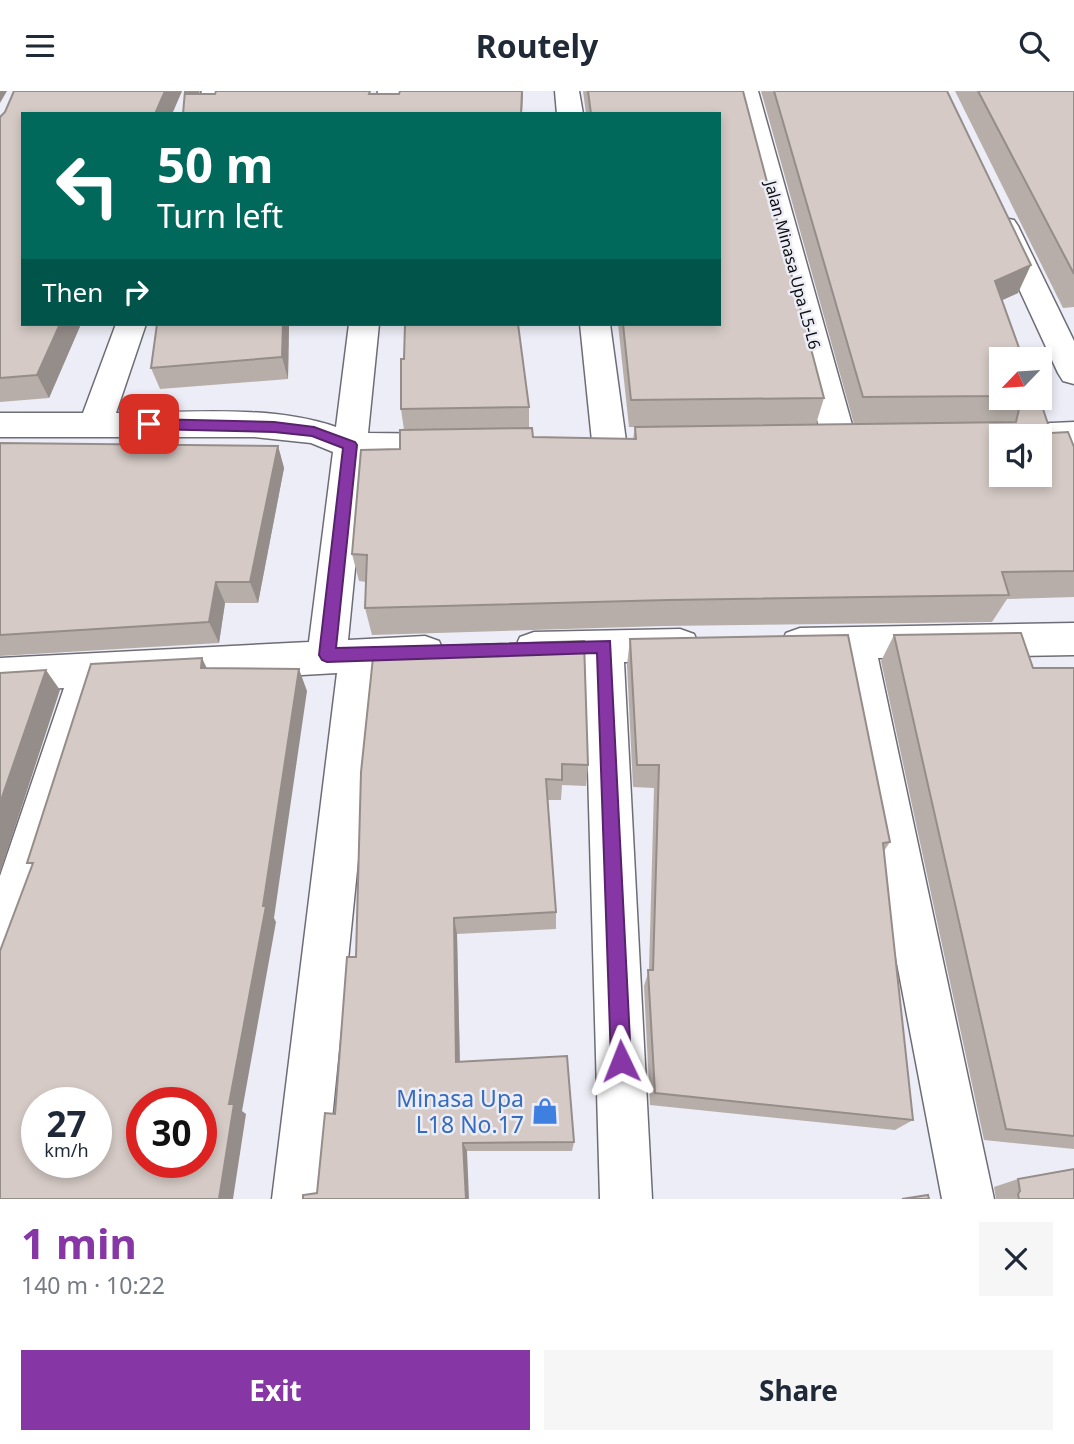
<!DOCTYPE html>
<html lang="en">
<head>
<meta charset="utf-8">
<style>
	:root { --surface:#fff; --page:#f6f6f7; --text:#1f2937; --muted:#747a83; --accent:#8636a5 }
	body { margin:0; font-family:"Noto Sans",sans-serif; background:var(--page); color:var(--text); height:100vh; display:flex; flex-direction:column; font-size:26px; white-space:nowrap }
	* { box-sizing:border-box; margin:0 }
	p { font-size:23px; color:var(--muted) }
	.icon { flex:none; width:38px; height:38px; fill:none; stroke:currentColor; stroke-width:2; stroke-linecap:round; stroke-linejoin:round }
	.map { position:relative; height:1108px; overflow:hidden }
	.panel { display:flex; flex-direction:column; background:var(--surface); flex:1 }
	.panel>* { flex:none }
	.hud { position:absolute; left:21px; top:21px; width:700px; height:214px; border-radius:0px; box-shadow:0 4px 10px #0003; background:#00695c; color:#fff; overflow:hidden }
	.needle { width:46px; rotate:245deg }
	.fabs { position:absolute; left:989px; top:256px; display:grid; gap:14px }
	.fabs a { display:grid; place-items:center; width:63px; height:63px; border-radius:0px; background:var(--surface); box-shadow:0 4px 10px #0003; font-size:35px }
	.speed { position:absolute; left:21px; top:996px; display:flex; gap:14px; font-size:35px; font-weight:700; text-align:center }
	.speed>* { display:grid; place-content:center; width:91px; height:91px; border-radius:50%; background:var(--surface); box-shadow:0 4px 10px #0003; line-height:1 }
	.speed small { font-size:18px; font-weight:400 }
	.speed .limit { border:10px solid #d22; background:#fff; color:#111 }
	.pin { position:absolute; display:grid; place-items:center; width:60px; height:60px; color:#fff; margin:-30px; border-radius:14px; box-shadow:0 4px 10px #0006 }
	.me { position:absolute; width:77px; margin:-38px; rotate:358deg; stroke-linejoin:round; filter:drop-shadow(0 0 5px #0008) }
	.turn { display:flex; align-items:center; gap:24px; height:147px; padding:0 21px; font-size:32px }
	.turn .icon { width:91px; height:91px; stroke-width:2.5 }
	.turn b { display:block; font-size:49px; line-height:60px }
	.then { display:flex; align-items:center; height:66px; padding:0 21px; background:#0003; gap:14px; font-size:26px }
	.round { display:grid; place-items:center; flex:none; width:74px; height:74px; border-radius:0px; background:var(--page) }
	.summary { display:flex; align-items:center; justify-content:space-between; height:119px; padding:0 21px }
	h1 { font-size:42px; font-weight:700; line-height:52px; color:var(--accent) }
	.cta { display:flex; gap:14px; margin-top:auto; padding:14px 21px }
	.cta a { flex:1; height:80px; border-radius:0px; background:var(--accent); color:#fff; font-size:28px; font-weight:700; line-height:80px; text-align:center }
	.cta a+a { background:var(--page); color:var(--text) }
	header { display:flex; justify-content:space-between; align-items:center; height:91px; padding:0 21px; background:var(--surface); font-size:32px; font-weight:700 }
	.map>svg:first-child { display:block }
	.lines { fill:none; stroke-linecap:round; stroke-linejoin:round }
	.minor-casing { stroke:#6e6d76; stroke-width:3 }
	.minor { fill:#fff; fill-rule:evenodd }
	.wall { fill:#b7aea9 }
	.shaded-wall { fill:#958d8a }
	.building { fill:#d5cac5; stroke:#958d8a; stroke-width:2; fill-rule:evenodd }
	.route { fill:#8636a5; stroke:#57236b; stroke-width:2 }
	.labels { text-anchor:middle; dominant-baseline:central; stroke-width:5; stroke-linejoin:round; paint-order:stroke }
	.far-street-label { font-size:16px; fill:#0d0d10; stroke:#ededf7 }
	.near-shop-label { font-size:23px; fill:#366cbe; stroke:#ededf7; text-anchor:end }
</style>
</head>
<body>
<header><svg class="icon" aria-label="menu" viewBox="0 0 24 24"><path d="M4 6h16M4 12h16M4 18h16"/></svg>Routely<svg class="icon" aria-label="search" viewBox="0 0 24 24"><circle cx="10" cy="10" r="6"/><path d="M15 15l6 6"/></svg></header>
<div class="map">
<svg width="1074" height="1108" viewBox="0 0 1074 1108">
	<rect width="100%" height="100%" fill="#ededf7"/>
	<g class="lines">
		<defs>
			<g id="minor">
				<path d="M202,0H226L219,23H194Z"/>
				<path d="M378,0H402L400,23H374Z"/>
				<path d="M555,0H579L583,23H557Z"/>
				<path d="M734,0H758L856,348L851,356L839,360L827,356L822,348Z"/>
				<path d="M1004,127L1014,129L1018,135L1074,250V293L1063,290L1058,282L990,135L994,129Z"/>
				<path d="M116,233H146L116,322C185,322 270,313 336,336L349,233H379L368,342L453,343L465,346L470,355L465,364L453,367L366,366L348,549L425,545L439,550L444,561L439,572L425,577L377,580L324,1108H272L337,582L104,595L23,853L16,869L0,876V785L64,597L0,601V567L309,551L333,361L311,352L254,346H0V322H83Z"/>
				<path d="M580,233H610L626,350L621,358L609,362L597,358L592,350Z"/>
				<path d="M1074,331V355L1040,356V345H1013L1017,337L1029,333Z"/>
				<path d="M1074,532V564L878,567L994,1108H942L839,568L800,569L786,564L781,553L786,542L800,537Z"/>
				<path d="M680,538L694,543L699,554L694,565L680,570L624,571L652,1108H600L585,572L534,573L520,568L515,557L520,546L534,541Z"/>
			</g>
		</defs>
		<use href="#minor" class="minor-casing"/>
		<use href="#minor" class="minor"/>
	</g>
	<g class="wall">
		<path d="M14,0H182L172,23H23V233H81L49,307L0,311V26L5,21Z"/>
		<path d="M583,0H743L824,307L816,333H854L761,0H947L1018,202L1002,209L1001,306H1036L1029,318L1051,342L1074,356V506L1007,508L992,531L663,535L372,544L365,517L366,491L359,490L352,463L400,358L533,346L633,348L635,336H629L618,233H719V23H586Z"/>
		<path d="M955,0H1074V216L1063,217Z"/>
		<path d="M157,233H289L288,288L160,298L151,277Z"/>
		<path d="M404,268L529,316V337L404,339L401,318Z"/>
		<path d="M0,352L278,355L284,377L258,512H225L219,552L0,565Z"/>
		<path d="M894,544L1033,577H1074V1058L984,1049L881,570Z"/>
		<path d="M630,548L890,751L884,760L913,1029L895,1039L650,1014L644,895L649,879L654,697L633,696L627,574Z"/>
		<path d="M584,550L588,674L586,695L562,694L561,709H548L556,821V838L457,843L460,971L574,1051L572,1060H467L317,1102L335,1023L356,866Z"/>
		<path d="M1018,1088L1074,1108H996L994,1096Z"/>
	</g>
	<g class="shaded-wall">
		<path d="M0,0H7L0,12Z"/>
		<path d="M165,0H182L172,23H155Z"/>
		<path d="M187,0H200L192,23L186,3Z"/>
		<path d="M522,0H523L522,23H521Z"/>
		<path d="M1031,174L1018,202L983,218L995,190Z"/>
		<path d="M60,233H81L49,307L37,284Z"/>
		<path d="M283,233H289L288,288L282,266Z"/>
		<path d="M1036,306L1022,333L1015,336L1029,309Z"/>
		<path d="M278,355L284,377L258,512L250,491Z"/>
		<path d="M216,491L225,512L219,552L209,531Z"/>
		<path d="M202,567L213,590L201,577Z"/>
		<path d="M299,578L307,600L274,827L276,831L242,1020L246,1023L233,1108H219L229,1013L263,815Z"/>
		<path d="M46,579L60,599L0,782V712Z"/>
		<path d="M454,827L457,843L460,983L456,971Z"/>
		<path d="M463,1052L467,1060L469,1108H466Z"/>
	</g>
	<g class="building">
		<path d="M14,0H165L155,23H23V233H60L37,284L0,287V26L5,21Z"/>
		<path d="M185,0H187L186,3H215L216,0H370L369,3H399L400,0H522L521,23H183Z"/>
		<path d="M588,0H743L824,307L631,309L623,233H719V23H591Z"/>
		<path d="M774,0H947L1031,174L995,190L1023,268H1001V305L863,306Z"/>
		<path d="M978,0H1074V183Z"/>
		<path d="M157,233H283L282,266L151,277Z"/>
		<path d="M405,233H518L529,316L401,318V268H404Z"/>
		<path d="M1020,306H1035L1029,309Z"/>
		<path d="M1019,318H1043L1051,342L1068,341L1074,356V480L1002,481L1009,504L668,509L365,517L367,464L352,463L361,359L400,358V339L532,337L533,346L636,348L635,336L1016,331ZM1001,345H1040V383H1001Z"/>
		<path d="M0,352L278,355L250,491H216L209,531L0,544Z"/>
		<path d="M1021,542L1033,577H1074V1045L1006,1038L894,544Z"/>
		<path d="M848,544L890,751L883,752L913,1029L655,1002L648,879H653L659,674H637L630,548Z"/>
		<path d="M584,550L588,674L562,673V689L546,688L556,821L454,827L456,971L567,965L574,1051L463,1052L466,1108H303V1104L317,1102L325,1022L335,1023L347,866H356L361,681L374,557Z"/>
		<path d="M202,567L201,577L299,578L263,815H266L229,1013H234L219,1108H0V860L33,772H27L91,573ZM37,1012H96V1071H37ZM142,1012H201V1071H142Z"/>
		<path d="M46,579L0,712V582Z"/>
		<path d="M1074,1078V1108H1019L1018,1103L1020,1100L1018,1088Z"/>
		<path d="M928,1104L929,1108H902Z"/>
	</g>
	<path class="route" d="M149,328L274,331L314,336L355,351L357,354L336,557L610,550L631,970L628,977L621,980L614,977L611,970L597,562L327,571L322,569L319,564L343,357L312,345L274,341L149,338L142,333Z"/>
	<defs>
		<symbol id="shop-bare" viewBox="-9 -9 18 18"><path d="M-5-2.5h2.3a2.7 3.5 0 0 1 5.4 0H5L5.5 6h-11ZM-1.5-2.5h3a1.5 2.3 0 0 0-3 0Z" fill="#3f7fe0" stroke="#ededf7" stroke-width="2.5" paint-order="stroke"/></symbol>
	</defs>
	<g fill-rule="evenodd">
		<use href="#shop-bare" x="526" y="1001" width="38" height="38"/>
	</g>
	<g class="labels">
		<g class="far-street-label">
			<text transform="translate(793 174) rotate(75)">Jalan Minasa Upa L5-L6</text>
		</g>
		<g class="near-shop-label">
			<text x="524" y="1007">Minasa Upa<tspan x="524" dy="26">L18 No.17</tspan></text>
		</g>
	</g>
</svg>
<div class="fabs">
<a><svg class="needle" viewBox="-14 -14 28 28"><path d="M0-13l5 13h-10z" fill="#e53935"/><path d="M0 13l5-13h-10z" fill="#747a83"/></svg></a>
<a><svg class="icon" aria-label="sound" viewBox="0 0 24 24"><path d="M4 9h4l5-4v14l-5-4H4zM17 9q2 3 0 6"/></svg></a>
</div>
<div class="speed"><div>27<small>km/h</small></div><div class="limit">30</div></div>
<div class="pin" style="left:149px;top:333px;background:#d93025"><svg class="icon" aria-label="arrive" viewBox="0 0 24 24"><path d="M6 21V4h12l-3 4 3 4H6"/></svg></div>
<svg class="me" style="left:621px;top:970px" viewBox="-20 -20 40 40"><path d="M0-17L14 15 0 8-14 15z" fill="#8636a5" stroke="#fff" stroke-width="4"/></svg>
<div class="hud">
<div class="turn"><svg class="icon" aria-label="left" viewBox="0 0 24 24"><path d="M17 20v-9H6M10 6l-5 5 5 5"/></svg><div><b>50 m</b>Turn left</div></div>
<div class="then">Then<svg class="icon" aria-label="right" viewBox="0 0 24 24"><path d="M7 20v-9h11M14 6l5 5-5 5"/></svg></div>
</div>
</div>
<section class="panel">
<div class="summary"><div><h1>1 min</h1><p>140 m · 10:22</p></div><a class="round"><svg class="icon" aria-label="close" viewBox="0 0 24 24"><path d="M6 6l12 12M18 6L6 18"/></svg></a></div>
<div class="cta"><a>Exit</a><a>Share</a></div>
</section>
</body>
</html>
